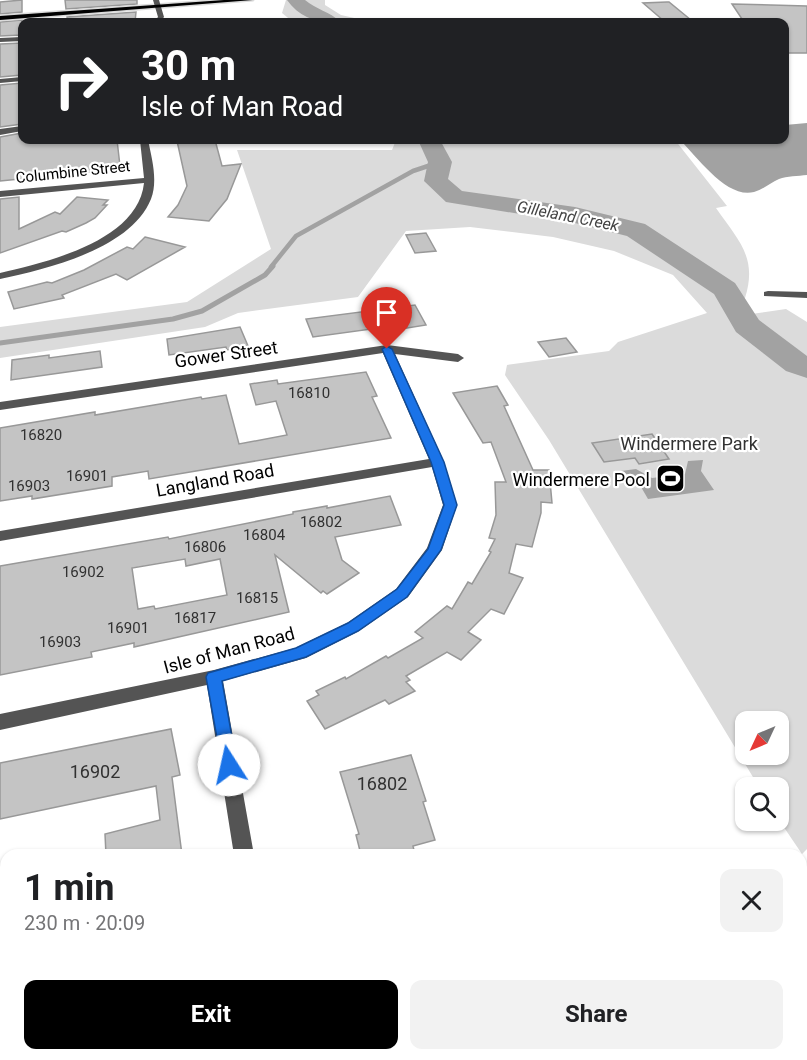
<!DOCTYPE html>
<html lang="en">
<head>
<meta charset="utf-8">
<style>
	:root { --surface:#fff; --page:#f2f2f2; --text:#202124; --muted:#757577; --accent:#000 }
	body { margin:0; font-family:Roboto,sans-serif; background:var(--page); color:var(--text); height:100vh; display:flex; flex-direction:column; font-size:22px; white-space:nowrap }
	* { box-sizing:border-box; margin:0 }
	p { font-size:20px; color:var(--muted) }
	.icon { flex:none; width:33px; height:33px; fill:none; stroke:currentColor; stroke-width:2; stroke-linecap:round; stroke-linejoin:round }
	.map { position:relative; flex:1; overflow:hidden }
	.drawer { position:absolute; left:0px; top:849px; width:807px; height:212px; display:flex; flex-direction:column; background:var(--surface); border-radius:18px 18px 0 0; box-shadow:0 2px 4px #0004 }
	.drawer>* { flex:none }
	.guide { position:absolute; left:18px; top:18px; width:771px; height:126px; border-radius:12px; box-shadow:0 2px 4px #0004; background:#202124; color:#fff; overflow:hidden }
	.needle { width:39px; rotate:226deg }
	.fabs { position:absolute; left:735px; top:711px; display:grid; gap:12px }
	.fabs a { display:grid; place-items:center; width:54px; height:54px; border-radius:12px; background:var(--surface); box-shadow:0 2px 4px #0004; font-size:30px }
	.pin { position:absolute; display:grid; place-items:center; width:51px; height:51px; color:#fff; margin:-62px -26px; border-radius:50% 50% 50% 0; rotate:-45deg; box-shadow:0 0 6px #0007 }
	.pin .icon { rotate:45deg }
	.me { position:absolute; width:66px; margin:-33px; rotate:350deg; stroke-linejoin:round; filter:drop-shadow(0 0 4px #0008) }
	.turn { display:flex; align-items:center; gap:21px; height:126px; padding:0 24px; font-size:27px }
	.turn .icon { width:78px; height:78px; stroke-width:2.5 }
	.turn b { display:block; font-size:42px; line-height:51px }
	.round { display:grid; place-items:center; flex:none; width:63px; height:63px; border-radius:12px; background:var(--page) }
	.head { display:flex; align-items:center; justify-content:space-between; height:102px; padding:0 24px }
	h1 { font-size:36px; font-weight:700; line-height:45px }
	.primary-button { display:flex; gap:12px; margin-top:auto; padding:12px 24px }
	.primary-button a { flex:1; height:69px; border-radius:12px; background:var(--accent); color:#fff; font-size:24px; font-weight:700; line-height:69px; text-align:center }
	.primary-button a+a { background:var(--page); color:var(--text) }
	.map>svg:first-child { display:block }
	.green { fill:#dbdbdb; fill-rule:evenodd }
	.water { fill:#a2a2a2 }
	.lines { fill:none; stroke-linecap:round; stroke-linejoin:round }
	.stream-far1 { stroke:#a2a2a2; stroke-width:4.5 }
	.stream { stroke:#a2a2a2; stroke-width:5 }
	.river { fill:#a2a2a2; fill-rule:evenodd }
	.building { fill:#c4c4c4; stroke:#989898; stroke-width:1.5; fill-rule:evenodd }
	.major-casing { stroke:#dbdbdb; stroke-width:3 }
	.minor { fill:#545454; fill-rule:evenodd }
	.major { fill:#000; fill-rule:evenodd }
	.route { fill:#1a73e8; stroke:#114b97; stroke-width:1.5 }
	.labels { text-anchor:middle; dominant-baseline:central; stroke-width:4.5; stroke-linejoin:round; paint-order:stroke }
	.far-street-label { font-size:15px; fill:#000; stroke:#fff }
	.number-label { font-size:15px; fill:#313131 }
	.far-water-label { font-size:16px; font-style:italic; fill:#434343; stroke:#fff }
	.street-label { font-size:18px; fill:#000; stroke:#fff }
	.park-label { font-size:18px; fill:#323232; stroke:#fff }
	.poi-label { font-size:18px; fill:#000; stroke:#fff; text-anchor:end }
	.near-number-label { font-size:18px; fill:#313131 }
</style>
</head>
<body>
<div class="map">
<svg width="807" height="1060" viewBox="0 0 807 1060">
	<rect width="100%" height="100%" fill="#fff"/>
	<g class="green">
		<path d="M286,0H325V5L341,15L372,22H293L282,13Z"/>
		<path d="M396,140H675L727,206L716,208C738,240 758,257 745,298L729,307L737,316L786,309L807,322V849L802,854L779,820L778,788L759,787L549,440L505,375L507,365L609,351L618,342L707,313L673,275L614,251L553,237L470,227L406,231L358,297L238,313L205,327L0,358V327L187,302L271,249L237,150H392ZM746,722H778V754H746Z"/>
		<path d="M801,882L807,883V1054L801,1041Z"/>
	</g>
	<g class="water">
		<path d="M807,123V175C798,176 787,176 779,179C770,183 764,189 754,192C727,199 698,158 680,140H784L785,125Z"/>
		<path d="M703,460L701,471L714,490L648,499L637,480L621,471L636,469L652,478L685,474L688,461Z"/>
	</g>
	<g class="lines">
		<path class="stream-far1" d="M271,267L296,236L413,171L440,162"/>
		<path class="stream" d="M0,343L173,319L202,311L265,275L273,266"/>
		<g class="river">
			<path d="M287,0H305C315,9 331,12 340,22C318,24 300,18 287,0Z"/>
			<path d="M418,140H440L452,162L448,179L462,191L575,207L645,224L735,283L759,320L807,356V378L786,371L736,332L714,294L627,236L575,223L446,202L424,181L428,162Z"/>
		</g>
	</g>
	<g class="building">
		<path d="M22,0V12L0,14V2Z"/>
		<path d="M65,0H137V4L66,9Z"/>
		<path d="M667,2H669L691,20L664,21L643,3Z"/>
		<path d="M732,4L807,6V53H784V22H744Z"/>
		<path d="M136,12L135,22H68L67,17Z"/>
		<path d="M22,20V35L0,36V22Z"/>
		<path d="M22,43V75L0,77V44Z"/>
		<path d="M22,83V124L0,127V85Z"/>
		<path d="M22,133V140H117L120,166L110,167V170L0,181V137Z"/>
		<path d="M215,140L222,166L241,164L227,199L209,221L168,217L178,205L187,186L177,141Z"/>
		<path d="M19,197V229L55,212L60,214L77,197L108,200L103,205H107L95,218L86,223L66,232L62,231L0,253V199Z"/>
		<path d="M426,233L436,251L415,253L406,235Z"/>
		<path d="M145,237L185,247L127,280L116,274L62,295L64,298L14,309L8,292L47,282L52,283L84,270L127,247L133,249Z"/>
		<path d="M415,305L426,325L395,330L393,326L313,337L306,319Z"/>
		<path d="M240,327L248,346L227,350L226,347L169,355L167,339Z"/>
		<path d="M566,338L577,352L549,357L538,342Z"/>
		<path d="M100,351L102,367L11,380L12,360L49,355V358Z"/>
		<path d="M366,372L377,396L372,397L391,438L149,479L148,471L112,477V486L32,499V496L0,501V428L95,412V415L201,397L202,399L226,395L239,444L287,435L276,401L256,405L250,384L277,380L278,384Z"/>
		<path d="M497,386L508,405L504,406L533,470H549L552,503L541,502V513L532,547L516,544L509,573L523,578L504,614L491,609L468,632L481,640L461,660L447,652L406,676L410,680L406,682L415,691L389,704L385,700L325,729L307,701L319,695L316,691L345,677L346,679L386,656L388,658L423,638L415,632L447,606L452,609L468,582L472,584L491,552L489,551L495,539L489,538L496,515L495,482H506L491,442L483,443L453,393Z"/>
		<path d="M652,434L669,459L639,464L635,458L604,462L592,443Z"/>
		<path d="M390,496L401,525L335,537L342,560L359,573L327,594L323,591L321,593L275,555L289,612L134,647V643L91,652L92,657L0,675V566L168,537L169,539L293,514V512L327,506V508ZM185,559L186,566L220,559L227,595L155,609L154,606L138,609L132,568Z"/>
		<path d="M171,729L180,775L172,777L182,855H106L105,834L160,820L156,786L0,819V763Z"/>
		<path d="M411,755L426,801L423,802L435,840L413,846L415,855H361L356,835L359,834L340,772Z"/>
	</g>
	<g class="lines">
		<defs>
			<path id="major" d="M224,0H253L0,20V16Z"/>
		</defs>
		<use href="#major" class="major-casing"/>
		<g class="minor">
			<path d="M153,0H159L164,17L160,22H154L158,17Z"/>
			<path d="M22,37V41L0,42V38Z"/>
			<path d="M22,77V81L0,83V79Z"/>
			<path d="M22,126V131L0,135V129Z"/>
			<path d="M140,140H148C152,159 158,181 151,199C131,249 47,269 0,279V273C47,262 138,241 144,183L0,197V191L144,178Z"/>
			<path d="M768,291L807,292V298L764,296V292Z"/>
			<path d="M387,345L458,354L464,358L458,362L395,354L444,462L457,505L442,550L408,597L359,631L306,658L223,681L254,855H234L207,685L0,730V714L214,670L295,648L347,623L396,589L427,548L443,505L432,467L0,541V531L429,459L383,353L0,410V402Z"/>
			<path d="M238,1054H262L261,1060H237Z"/>
		</g>
		<use href="#major" class="major"/>
	</g>
	<path class="route" d="M387,346L392,349L444,462L457,505L441,550L407,597L358,631L306,657L222,681L237,765L235,771L229,773L223,771L206,677L208,673L296,648L348,623L397,589L428,549L444,505L431,462L382,349Z"/>
	<defs>
		<symbol id="stadium-square" viewBox="-11 -11 22 22"><rect x="-9" y="-9" width="18" height="18" rx="4" fill="#000" stroke="#fff"/><path d="M0-5a6.5 5 0 1 0 0 10a6.5 5 0 1 0 0-10ZM-3.5-1.8h7v3.6h-7Z" fill="#fff"/></symbol>
	</defs>
	<g fill-rule="evenodd">
		<use href="#stadium-square" x="654" y="462" width="33" height="33"/>
	</g>
	<g class="labels">
		<g class="far-street-label">
			<text transform="translate(73 172) rotate(-6)">Columbine Street</text>
		</g>
		<g class="number-label">
			<text x="309" y="393">16810</text>
			<text x="41" y="435">16820</text>
			<text x="87" y="476">16901</text>
			<text x="29" y="486">16903</text>
			<text x="321" y="522">16802</text>
			<text x="264" y="535">16804</text>
			<text x="205" y="547">16806</text>
			<text x="83" y="572">16902</text>
			<text x="257" y="598">16815</text>
			<text x="195" y="618">16817</text>
			<text x="128" y="628">16901</text>
			<text x="60" y="642">16903</text>
		</g>
		<g class="far-water-label">
			<text transform="translate(568 216) rotate(11)">Gilleland Creek</text>
		</g>
		<g class="street-label">
			<text transform="translate(226 354) rotate(-8)">Gower Street</text>
			<text transform="translate(215 480) rotate(-10)">Langland Road</text>
			<text transform="translate(229 650) rotate(-15)">Isle of Man Road</text>
		</g>
		<g class="park-label">
			<text x="689" y="443">Windermere Park</text>
		</g>
		<g class="poi-label">
			<text x="650" y="479">Windermere Pool</text>
		</g>
		<g class="near-number-label">
			<text x="95" y="771">16902</text>
			<text x="382" y="783">16802</text>
		</g>
	</g>
</svg>
<div class="fabs">
<a><svg class="needle" viewBox="-14 -14 28 28"><path d="M0-13l5 13h-10z" fill="#e53935"/><path d="M0 13l5-13h-10z" fill="#757577"/></svg></a>
<a><svg class="icon" aria-label="search" viewBox="0 0 24 24"><circle cx="10" cy="10" r="6"/><path d="M15 15l6 6"/></svg></a>
</div>
<div class="pin" style="left:387px;top:349px;background:#d93025"><svg class="icon" aria-label="arrive" viewBox="0 0 24 24"><path d="M6 21V4h12l-3 4 3 4H6"/></svg></div>
<svg class="me" style="left:229px;top:765px" viewBox="-20 -20 40 40"><circle r="19" fill="#fff"/><path d="M0-13L10 11 0 6-10 11z" fill="#1a73e8"/></svg>
<div class="guide">
<div class="turn"><svg class="icon" aria-label="right" viewBox="0 0 24 24"><path d="M7 20v-9h11M14 6l5 5-5 5"/></svg><div><b>30 m</b>Isle of Man Road</div></div>
</div>
<section class="drawer">
<div class="head"><div><h1>1 min</h1><p>230 m · 20:09</p></div><a class="round"><svg class="icon" aria-label="close" viewBox="0 0 24 24"><path d="M6 6l12 12M18 6L6 18"/></svg></a></div>
<div class="primary-button"><a>Exit</a><a>Share</a></div>
</section>
</div>
</body>
</html>
